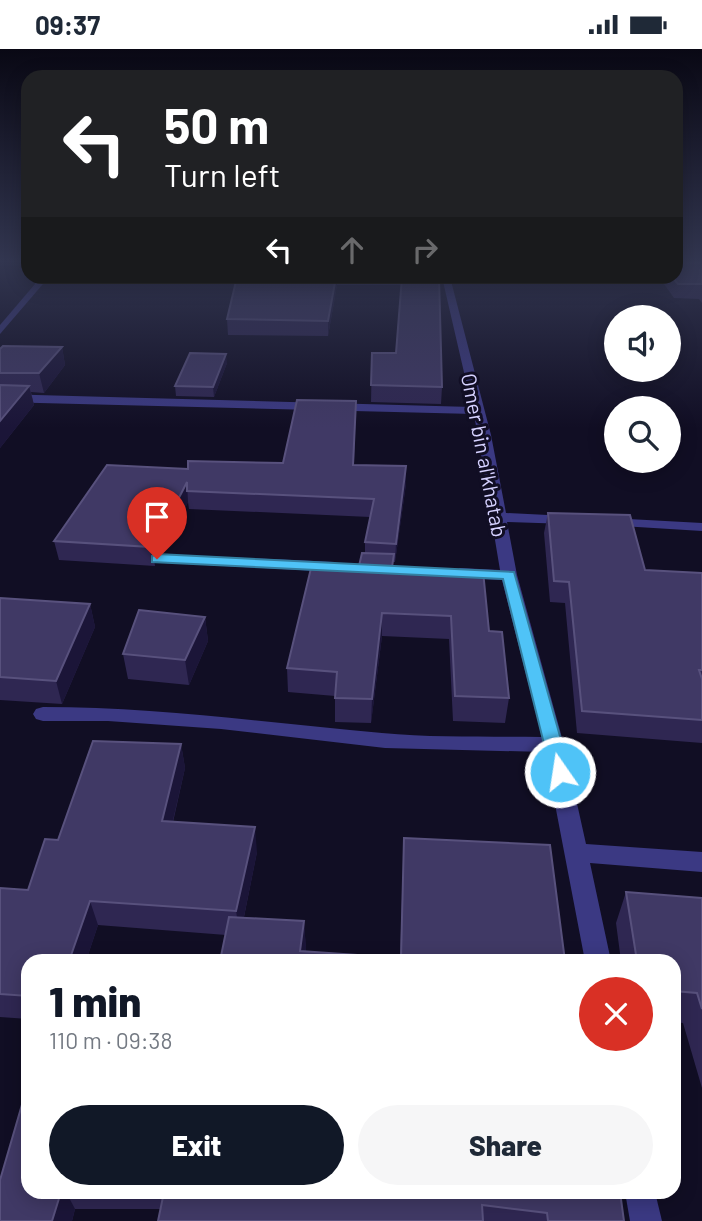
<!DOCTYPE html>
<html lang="en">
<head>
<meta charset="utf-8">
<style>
	:root { --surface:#fff; --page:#f6f6f7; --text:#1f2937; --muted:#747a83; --accent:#111827 }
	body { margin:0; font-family:Barlow,sans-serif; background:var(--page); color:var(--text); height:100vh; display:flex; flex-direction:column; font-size:26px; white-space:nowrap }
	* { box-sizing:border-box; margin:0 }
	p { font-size:23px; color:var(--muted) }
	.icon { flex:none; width:38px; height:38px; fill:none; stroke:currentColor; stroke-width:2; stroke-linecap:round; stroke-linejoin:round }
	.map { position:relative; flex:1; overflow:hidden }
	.side { position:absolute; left:21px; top:905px; width:660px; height:245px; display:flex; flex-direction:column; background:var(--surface); border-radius:21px; box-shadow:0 4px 18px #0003 }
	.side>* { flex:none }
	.banner { position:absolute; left:21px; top:21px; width:662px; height:214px; border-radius:21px; box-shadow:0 4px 18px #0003; background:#202124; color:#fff; overflow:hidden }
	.fabs { position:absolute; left:604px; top:256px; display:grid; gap:14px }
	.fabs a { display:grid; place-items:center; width:77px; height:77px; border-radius:50%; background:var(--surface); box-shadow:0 4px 18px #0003; font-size:35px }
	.pin { position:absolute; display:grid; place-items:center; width:60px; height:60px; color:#fff; margin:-72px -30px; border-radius:50% 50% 50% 0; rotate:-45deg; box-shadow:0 0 7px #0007 }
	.pin .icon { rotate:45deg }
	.me { position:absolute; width:77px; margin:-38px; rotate:347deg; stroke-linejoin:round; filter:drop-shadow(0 0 5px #0008) }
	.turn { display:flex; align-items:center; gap:24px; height:147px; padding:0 28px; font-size:32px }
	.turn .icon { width:91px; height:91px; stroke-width:2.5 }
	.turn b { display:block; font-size:49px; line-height:60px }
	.lanes { display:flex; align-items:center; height:66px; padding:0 28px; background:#0003; justify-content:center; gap:35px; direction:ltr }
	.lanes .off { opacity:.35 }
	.round { display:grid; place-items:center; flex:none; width:74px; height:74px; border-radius:37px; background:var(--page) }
	.summary { display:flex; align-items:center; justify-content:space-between; height:119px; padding:0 28px }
	h1 { font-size:42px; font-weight:800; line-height:52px; color:var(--accent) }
	.action { display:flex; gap:14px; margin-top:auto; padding:14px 28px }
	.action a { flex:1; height:80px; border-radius:42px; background:var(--accent); color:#fff; font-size:28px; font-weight:800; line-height:80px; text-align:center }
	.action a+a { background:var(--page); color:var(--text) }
	.status { display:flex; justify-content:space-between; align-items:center; height:49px; padding:0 35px; background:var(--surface); direction:ltr }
	.status svg { height:19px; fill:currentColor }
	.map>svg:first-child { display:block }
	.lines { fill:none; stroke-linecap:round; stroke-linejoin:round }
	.minor { fill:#3b3983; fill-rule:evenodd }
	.wall { fill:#2f2752 }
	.shaded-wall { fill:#1b1538 }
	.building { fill:#403965; stroke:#58517d; stroke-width:2 }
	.route { fill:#4fc3f7; stroke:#337fa1; stroke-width:2 }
	.labels { text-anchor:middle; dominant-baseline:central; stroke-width:6; stroke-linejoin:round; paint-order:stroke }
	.street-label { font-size:21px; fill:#d5d1ff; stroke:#110e24 }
</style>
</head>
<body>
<div class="status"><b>09:37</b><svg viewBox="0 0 49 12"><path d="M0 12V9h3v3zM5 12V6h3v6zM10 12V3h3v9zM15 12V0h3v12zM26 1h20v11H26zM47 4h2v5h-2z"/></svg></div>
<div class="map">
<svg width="702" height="1172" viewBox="0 0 702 1172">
	<rect width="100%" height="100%" fill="#110e24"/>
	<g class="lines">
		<g class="minor">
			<path d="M41,228H49L0,285V276Z"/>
			<path d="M442,228H450L491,386L506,464L568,467L575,471L568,475L507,473L517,526L564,696L586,795L702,803V823L590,814L611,912H585L545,703L385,699L221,680L108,672H43L36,670L33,665L36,660L43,658C157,658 269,674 382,684C435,689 489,687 542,688L502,531L460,529L452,524L460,519L500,521L474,365L0,353V345L472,358Z"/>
			<path d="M610,469L702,474V482L605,476L603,473Z"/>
			<path d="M157,505L335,513L343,518L335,523L151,513L149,510Z"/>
			<path d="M625,1143H655L662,1172H630Z"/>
		</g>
	</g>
	<g class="wall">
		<path d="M702,214V254L699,250L674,249L659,228H676Z"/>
		<path d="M58,228H145L144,230Z"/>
		<path d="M226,228H439L442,338L441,355L371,353L372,304H396L401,236H337L328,287L228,286L227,270L235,235L226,232Z"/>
		<path d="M62,298L65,316L44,344L31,343L34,356L0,399V300Z"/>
		<path d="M227,314L214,348L176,347L175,337Z"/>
		<path d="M356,352L354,416L406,435L395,513H393V518L489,582L509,649L505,674L453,672L449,590L382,587L371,674L335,673V647L288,643L287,619L359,517L365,504V493L370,468L189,460L188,453L164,503H156L153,505L155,517L59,511L54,492L188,420L283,414Z"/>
		<path d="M548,464L645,521L702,524V694L577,684L565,554L550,553L544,484Z"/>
		<path d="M0,549L90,555L95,578L62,655L0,651Z"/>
		<path d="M205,568L208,592L189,636L128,630L123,605Z"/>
		<path d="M181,695L185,719L173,773L257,803L244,868L304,872L306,902L400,909L404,789L565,912H220L226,886L98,876L86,912H28V970L0,968V839L28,841L58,791Z"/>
		<path d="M626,843L702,849V1039L683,974L674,973V912H621L616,874Z"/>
		<path d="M28,1143H620L624,1172H158L160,1160H75L72,1172Z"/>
	</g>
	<g class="shaded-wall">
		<path d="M336,228H337V236L328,287V272Z"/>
		<path d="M62,298L65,316L44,344L39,324Z"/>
		<path d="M226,305L227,314L214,348L213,338Z"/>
		<path d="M29,337L34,356L0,399V372Z"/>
		<path d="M406,417V435L395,513L396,495Z"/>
		<path d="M187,433L188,453L164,503L161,484Z"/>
		<path d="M153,484L156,503L153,505L151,498L143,491Z"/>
		<path d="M90,555L95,578L62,655L56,632Z"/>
		<path d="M382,564V587L371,674L372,650Z"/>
		<path d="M205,568L208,592L189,636L185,611Z"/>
		<path d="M181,695L185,719L167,797L162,772Z"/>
		<path d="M255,778L257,803L240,887L236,862Z"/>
		<path d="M90,852L98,876L86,912H69Z"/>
		<path d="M304,872L306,900L304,912L300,902Z"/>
		<path d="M61,1143H66L75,1160L72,1172H52Z"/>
	</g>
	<g class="building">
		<path d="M676,214H702V235H678L672,228H676Z"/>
		<path d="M237,228H336L328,272L227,270Z"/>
		<path d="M402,228H439L442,338L371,336L372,304H396Z"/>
		<path d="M3,297L62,298L39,324H0V300Z"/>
		<path d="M190,304L226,305L213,338L175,337Z"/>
		<path d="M0,336L29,337L0,372Z"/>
		<path d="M297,351L356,352L353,416L406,417L396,495L365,493L374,450L187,442V433L161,484H153L143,491L151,498L54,492L107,416L188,420V412L283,414Z"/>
		<path d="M548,464L630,466L645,521L702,524V621H699L702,630V671L582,662L569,533L554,532Z"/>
		<path d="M362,504L394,505L392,518L483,522L489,582L502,583L509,649L455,647L451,567L382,564L372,650L335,649L337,623L287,619L312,515L359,517Z"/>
		<path d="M0,549L90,555L56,632L0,628Z"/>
		<path d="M139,561L205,568L185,611L123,605Z"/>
		<path d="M93,692L181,695L162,772L255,778L236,862L90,852L69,912H28V947L0,945V839L28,841L45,790L58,791Z"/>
		<path d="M404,789L550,796L565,912H220L229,868L304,872L300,902L401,909Z"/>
		<path d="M626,843L702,849V960L697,944L674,942V912H637Z"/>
		<path d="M28,1035V1143H61L52,1172H0V1131Z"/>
		<path d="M164,1143H620L624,1172H548L547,1164L482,1156L483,1172H158Z"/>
	</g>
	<linearGradient id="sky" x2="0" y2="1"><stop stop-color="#090814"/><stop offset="0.56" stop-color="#323650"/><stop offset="1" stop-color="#323650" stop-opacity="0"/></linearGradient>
	<rect width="702" height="379" fill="url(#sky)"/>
	<path class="route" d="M157,505L514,523L570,723L560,730L551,723L503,530L152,513V507Z"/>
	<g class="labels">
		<g class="street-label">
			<text transform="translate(485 406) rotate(79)">Omer bin al'khatab</text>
		</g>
	</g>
</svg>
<div class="fabs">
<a><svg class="icon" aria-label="sound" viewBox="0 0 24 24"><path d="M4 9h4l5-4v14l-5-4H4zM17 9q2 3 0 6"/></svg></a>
<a><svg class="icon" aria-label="search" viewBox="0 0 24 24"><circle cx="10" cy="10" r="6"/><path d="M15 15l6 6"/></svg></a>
</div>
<div class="pin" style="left:157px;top:510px;background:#d93025"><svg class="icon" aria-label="arrive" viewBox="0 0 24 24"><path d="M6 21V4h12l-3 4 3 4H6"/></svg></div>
<svg class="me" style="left:560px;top:723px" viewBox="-20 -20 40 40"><circle r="17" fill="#4fc3f7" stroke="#fff" stroke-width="3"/><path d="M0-11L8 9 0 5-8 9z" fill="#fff"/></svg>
<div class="banner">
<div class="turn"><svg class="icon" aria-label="left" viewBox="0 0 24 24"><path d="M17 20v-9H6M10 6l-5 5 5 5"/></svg><div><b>50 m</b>Turn left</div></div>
<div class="lanes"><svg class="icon" aria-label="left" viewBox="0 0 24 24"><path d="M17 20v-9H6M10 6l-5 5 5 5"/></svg><svg class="icon off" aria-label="ahead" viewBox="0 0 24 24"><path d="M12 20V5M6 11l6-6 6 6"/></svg><svg class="icon off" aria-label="right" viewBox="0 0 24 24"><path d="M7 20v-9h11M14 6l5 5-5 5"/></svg></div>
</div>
<section class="side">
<div class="summary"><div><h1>1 min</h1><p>110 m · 09:38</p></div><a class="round" style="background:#d93025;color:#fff"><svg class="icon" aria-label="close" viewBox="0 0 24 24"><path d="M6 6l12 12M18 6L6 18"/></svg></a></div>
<div class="action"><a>Exit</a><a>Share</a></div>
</section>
</div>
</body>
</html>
